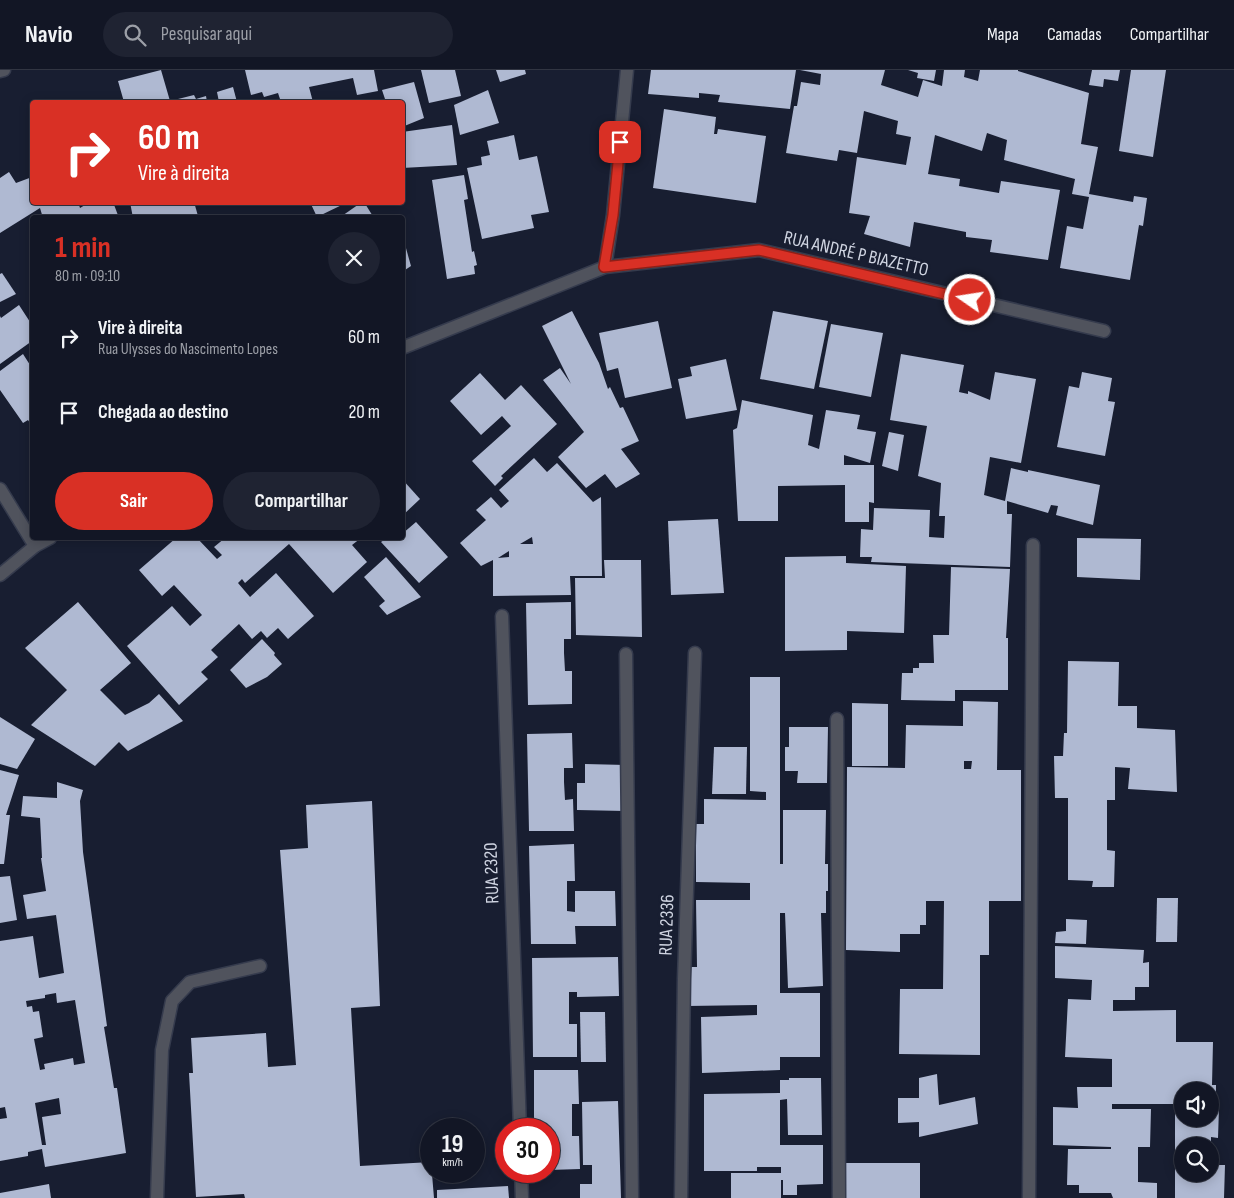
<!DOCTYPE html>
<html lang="pt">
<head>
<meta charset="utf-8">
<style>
	:root { --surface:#121625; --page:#1f2332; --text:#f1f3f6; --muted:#9c9fa7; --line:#313542; --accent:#d93025 }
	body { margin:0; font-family:"Sofia Sans Condensed",sans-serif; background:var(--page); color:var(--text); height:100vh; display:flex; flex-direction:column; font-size:19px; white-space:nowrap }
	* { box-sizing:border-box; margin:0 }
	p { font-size:16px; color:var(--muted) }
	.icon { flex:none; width:28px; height:28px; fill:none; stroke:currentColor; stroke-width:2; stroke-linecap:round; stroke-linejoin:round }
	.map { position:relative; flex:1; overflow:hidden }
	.drawer { position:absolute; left:30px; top:145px; width:375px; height:325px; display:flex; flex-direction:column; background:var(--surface); border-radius:5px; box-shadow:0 2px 12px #0003,0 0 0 1px var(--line) }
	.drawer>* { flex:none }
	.banner { position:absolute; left:30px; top:30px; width:375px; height:105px; border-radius:5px; box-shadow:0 2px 12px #0003,0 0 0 1px var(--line); background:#d93025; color:#fff; overflow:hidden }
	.tools { position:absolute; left:1174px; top:1012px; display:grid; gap:10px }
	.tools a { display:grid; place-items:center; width:45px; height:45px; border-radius:50%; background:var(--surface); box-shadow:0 2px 12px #0003,0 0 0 1px var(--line); font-size:25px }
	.speed { position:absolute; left:420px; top:1048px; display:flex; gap:10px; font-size:25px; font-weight:700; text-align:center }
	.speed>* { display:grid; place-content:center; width:65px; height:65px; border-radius:50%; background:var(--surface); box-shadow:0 2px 12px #0003,0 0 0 1px var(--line); line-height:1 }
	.speed small { font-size:12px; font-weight:400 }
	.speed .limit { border:8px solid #d22; background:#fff; color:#111 }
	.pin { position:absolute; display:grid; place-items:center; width:42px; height:42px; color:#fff; margin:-21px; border-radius:10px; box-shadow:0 2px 8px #0006 }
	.me { position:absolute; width:55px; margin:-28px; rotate:283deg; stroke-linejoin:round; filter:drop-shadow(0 0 4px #0008) }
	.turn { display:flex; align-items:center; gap:18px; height:105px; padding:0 25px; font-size:22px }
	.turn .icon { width:65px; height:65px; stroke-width:2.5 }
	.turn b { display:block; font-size:35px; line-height:42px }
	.round { display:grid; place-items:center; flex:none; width:52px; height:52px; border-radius:26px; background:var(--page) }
	.summary { display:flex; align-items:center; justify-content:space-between; height:85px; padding:0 25px }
	h1 { font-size:30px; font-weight:700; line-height:38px; color:var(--accent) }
	.primary-button { display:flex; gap:10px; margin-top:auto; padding:10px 25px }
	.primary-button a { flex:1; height:58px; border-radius:30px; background:var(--accent); color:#fff; font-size:20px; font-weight:700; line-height:58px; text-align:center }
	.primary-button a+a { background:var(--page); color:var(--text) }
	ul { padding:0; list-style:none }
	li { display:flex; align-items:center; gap:15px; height:75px; padding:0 25px }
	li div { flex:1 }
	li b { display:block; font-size:19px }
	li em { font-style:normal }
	header { display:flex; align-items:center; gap:30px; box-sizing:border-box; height:70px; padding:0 25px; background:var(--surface); border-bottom:1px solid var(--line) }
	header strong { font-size:24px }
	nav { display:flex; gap:28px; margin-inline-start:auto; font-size:18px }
	.search { width:350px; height:45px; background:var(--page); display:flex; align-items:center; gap:12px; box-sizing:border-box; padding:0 18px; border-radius:28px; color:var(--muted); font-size:19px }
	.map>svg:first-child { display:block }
	.building { fill:#afb9d2; fill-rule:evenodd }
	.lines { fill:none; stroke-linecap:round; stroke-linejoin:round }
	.minor-casing { stroke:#353b4d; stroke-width:15 }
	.minor { stroke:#50535d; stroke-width:12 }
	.route-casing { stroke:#8d1f18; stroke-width:12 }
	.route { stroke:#d93025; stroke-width:9 }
	.labels { text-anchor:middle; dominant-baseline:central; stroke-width:5; stroke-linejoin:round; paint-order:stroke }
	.street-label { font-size:19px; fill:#cfd4e1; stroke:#181e31 }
</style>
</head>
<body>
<header>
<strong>Navio</strong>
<div class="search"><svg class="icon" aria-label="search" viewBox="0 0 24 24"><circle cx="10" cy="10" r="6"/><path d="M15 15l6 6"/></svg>Pesquisar aqui</div>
<nav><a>Mapa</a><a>Camadas</a><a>Compartilhar</a></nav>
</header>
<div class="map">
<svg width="1234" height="1128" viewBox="0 0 1234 1128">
	<rect width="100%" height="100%" fill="#181e31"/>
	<g class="building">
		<path d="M161,0L170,31L194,25L196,29L206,26L207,32H124L118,11Z"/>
		<path d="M245,0H374L378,21L357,25L353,8L309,17L313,32H281L278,23L264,27L262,22L251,25Z"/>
		<path d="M421,0H455L461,26L429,33Z"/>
		<path d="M496,0H525L526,4L500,12Z"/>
		<path d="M651,0H796L790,39L718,32L720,25L699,23V28L648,24Z"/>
		<path d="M800,0H885L881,15L918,27L923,10L942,16L944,0H965L964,7L978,11L980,0H1018V1L1089,23L1081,74L1098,77L1089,124L1133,132L1134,126L1147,128L1143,156L1139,155L1130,210L1060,198L1067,156L1083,159L1089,127L1072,124L1075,109L1004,90L1007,70L987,63L982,81L935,65L928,104L960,109L959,116L999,123L1001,111L1060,120L1048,190L990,182L992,170L966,167V162L914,152L910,177L864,164L870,146L849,143L857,87L906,95L911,67L896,64L898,51L864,41L857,83L839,80L837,91L786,83L794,36H797L801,12L820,15L821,4Z"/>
		<path d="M908,0H936L934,11L917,8L918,3Z"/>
		<path d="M1092,0H1120L1118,11L1104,9L1103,17L1089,15Z"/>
		<path d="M1131,0H1166L1153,87L1119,81Z"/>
		<path d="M414,12L424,48L402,57V32H386L382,20Z"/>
		<path d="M233,17L237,32H219L217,22Z"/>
		<path d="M488,20L499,53L460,65L454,35Z"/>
		<path d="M664,39L716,47L714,64H717L718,59L766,66L756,133L653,118Z"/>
		<path d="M452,55L457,95L402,98V62Z"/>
		<path d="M514,65L519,90L537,86L549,142L531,145L534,158L482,169L467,98L482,95L481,87L490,85L487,71Z"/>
		<path d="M9,102L16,113L32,107V132H78L80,138L90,132H113L119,148H43L40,138L0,163V108Z"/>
		<path d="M464,105L468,129L464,130L472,182L474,181L477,195L474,196L475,204L447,209L432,110Z"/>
		<path d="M130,132H194L198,146L133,148Z"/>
		<path d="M310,132H348L317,147Z"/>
		<path d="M362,132H364L374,148H339Z"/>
		<path d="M402,164L411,196L402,202Z"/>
		<path d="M2,203L16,224L0,232V204Z"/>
		<path d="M19,235L32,255V271L0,294V246L1,248Z"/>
		<path d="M572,241L599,293L608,319L610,317L620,338L623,337L639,371L621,379L640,404L616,418L605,404L586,418L558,387L584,362L543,310L560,298L571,314L542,256Z"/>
		<path d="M773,241L828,251L814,319L760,309Z"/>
		<path d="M658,251L672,318L625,328L618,298L607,301L599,263Z"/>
		<path d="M831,254L883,263L871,327L819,317Z"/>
		<path d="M23,284L32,298V356L28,350L23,353L0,320V301Z"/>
		<path d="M901,284L964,295L959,322L968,324V321L990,330L995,302L1036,309L1021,393L990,387L984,425L1005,431L1011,398L1028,402V400L1100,415L1093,455L1056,445L1058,436L1051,435L1048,443L1007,431V444H1012L1010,497L871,492L872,487H860L861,459L873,460L874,438L930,440L929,467L944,468L945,446H939L941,413L918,406L927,356L890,350Z"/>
		<path d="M726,289L737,340L686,349L678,309L692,306L690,297Z"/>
		<path d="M1082,302L1112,308L1108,331L1115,332L1105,386L1057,377L1069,316L1079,318Z"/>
		<path d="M480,303L505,330L521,315L557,354L501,406L503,408L495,416L472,391L511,356L502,346L481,365L450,331Z"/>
		<path d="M742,330L813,345L808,375L819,379L826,340L860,345L857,359L876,362L870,393L844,385V395H874V433L869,432V452H845V415L778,416V451H738L733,360L737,358Z"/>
		<path d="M889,362L904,365L898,401L882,396Z"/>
		<path d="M534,388L547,402L557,393L593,432L601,427L602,506H570L571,525L493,526V490L481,496L460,473L486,450L476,440L491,427L501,438L509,431L499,420ZM532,467L533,474H520ZM509,481V487L498,488Z"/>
		<path d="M402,409L420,429L402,446Z"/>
		<path d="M718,449L724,523L671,525L668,451Z"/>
		<path d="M416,452L448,487L419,513L381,472L387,468H402V464Z"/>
		<path d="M176,468H197L217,489L222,485L214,477L225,468H361L352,475L367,492L333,523L289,474L245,513L242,509L238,513L250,527L276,503L314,546L288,569L278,558L267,568L261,561L252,569L239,554L211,580L218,587L201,602L208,609L179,635L127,576L172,536L190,556L202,545L174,515L162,526L139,500Z"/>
		<path d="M1077,468L1141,469L1140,510L1077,507Z"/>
		<path d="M846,486V493L906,496L904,563L847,561V580L785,581V487Z"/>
		<path d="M386,487L421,527L387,545L379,536L385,531L364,507Z"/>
		<path d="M604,490H641L642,567L576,565L575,508H605Z"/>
		<path d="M951,497L1010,499L1006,568H1008V620H955V631L901,630L902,603H913V598H919V593H934L933,565H949Z"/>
		<path d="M78,532L131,593L100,620L125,645L149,633L159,624L183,651L128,681L119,672L95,696L31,655L67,620L25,578Z"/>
		<path d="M571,532V569H564V583L565,601H572V634L528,635L526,533Z"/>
		<path d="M262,569L275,583L274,585L282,594L267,607L246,618L230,600Z"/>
		<path d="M1068,591L1119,592L1118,636H1137V658L1175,660L1177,722L1128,719L1130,698L1115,697V730H1107V780L1115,781L1114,817H1092L1093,811L1068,810V728H1055L1054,686H1063L1064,663H1067Z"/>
		<path d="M750,607H780V794H783V740H826L825,794H828V821H826V843H821L823,916L788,918L785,843H780V923H820V987H780V1000L702,1003L701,947L757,945V935L687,936V897H697L696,830H750V813L696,812V754H704V729L766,730V722L750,721Z"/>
		<path d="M963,631L998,632L997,700H1021V831H989V885H980V985L899,984L900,919H943L944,831H926V855H920V864H900V882L846,880L847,697L905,698L906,655L963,656ZM964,691H972L971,699H964Z"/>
		<path d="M852,633L888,634V696H852Z"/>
		<path d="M0,647L35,669L17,699L0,694Z"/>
		<path d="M789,657H828L827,713H797L798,701H785V677H789Z"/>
		<path d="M572,663L573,698H564V712L565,730L573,729L574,761H529L527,664Z"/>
		<path d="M714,677H747L746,724H712Z"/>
		<path d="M585,694L626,695L625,741L577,740V713H585Z"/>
		<path d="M0,700L19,705L6,745H10L4,794H0Z"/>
		<path d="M57,712L83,720L80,731L83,782L107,956L104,957L114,1018H117L126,1083L45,1097L42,1079L28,1082V1086L0,1091V1049L7,1048L5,1037L0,1038V871L33,866L39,908L64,903L56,845L27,849L23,825L46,821L41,788H42L40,748L21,746L23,726L57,728ZM56,923L57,933L75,930L85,993L74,995L73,988L44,994L45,999L40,1000L34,969L43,967L39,941L33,942L32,936L27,937L26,931L45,928V925ZM59,1028L61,1044L42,1047L46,1075H42L35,1033Z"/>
		<path d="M372,731L380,936L351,938L360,1096L431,1092L434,1128H245L244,1124L196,1127L189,1003H193L191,968L266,963L268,997L296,995L280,780L308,778L306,735Z"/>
		<path d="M574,774L575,811H567V841L575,842V821H615L616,856H575L576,874H531L529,776Z"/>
		<path d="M10,806L17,850L0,853V807Z"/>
		<path d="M1157,828H1178L1177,872H1156Z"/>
		<path d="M1066,849L1087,850L1086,874L1055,873L1056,862L1066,861Z"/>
		<path d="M1055,876L1144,880L1143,893L1149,892V917H1135V930H1113V941L1176,940V972H1213L1212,1015H1216V1038H1219L1218,1068L1211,1067V1076H1182V1104H1210V1083H1217V1095H1225L1224,1128H1175V1034H1112V1039H1151L1150,1077H1138V1112L1157,1113V1128H1113L1111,1123H1079V1115H1067L1068,1079H1111V1077L1053,1075V1037L1078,1038L1077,1017H1112V989L1065,987L1068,929L1091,930L1092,910L1055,908ZM1182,1021H1210V1049H1182Z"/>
		<path d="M618,887L619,926L577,927V922H569V954H577V987H533L532,888Z"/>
		<path d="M580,942H605L606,992H581Z"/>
		<path d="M534,1000H578L579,1034H572V1066H579L580,1099L549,1100V1059H534Z"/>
		<path d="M937,1004L939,1035L975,1027L978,1054L919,1067V1052L898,1053V1028H919V1008Z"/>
		<path d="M789,1008H821L822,1065H788L787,1029L780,1030V1075H823V1114L797,1115V1125H783V1110H781V1128H731V1103H781V1097H757V1101H704V1024L780,1023V1010H789Z"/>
		<path d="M618,1031L621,1128H580V1114H592V1095H583L582,1032Z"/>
		<rect x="845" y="1093" width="75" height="35"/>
		<path d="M49,1114L51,1128H0V1123Z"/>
		<path d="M508,1116L509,1128H437V1120Z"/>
	</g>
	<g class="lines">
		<defs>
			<g id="minor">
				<path d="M0,1L4,0"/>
				<path d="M605,197L613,145L627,0"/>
				<path d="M402,278L605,197L759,180L1104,261"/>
				<path d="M0,419L35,476"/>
				<path d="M0,505L35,476L50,468"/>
				<path d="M502,546L520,1059"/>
				<path d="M626,584L632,1128"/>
				<path d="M837,649L839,1128"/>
				<path d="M521,1101L522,1128"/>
				<path d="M157,1128L162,980L172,931L190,912L260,896"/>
				<path d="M681,1128L684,909L695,583"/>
				<path d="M1029,1128L1033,475"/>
			</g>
		</defs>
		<use href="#minor" class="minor-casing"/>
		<use href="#minor" class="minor"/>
	</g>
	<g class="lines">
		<defs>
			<path id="route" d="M620,72L613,145L604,197L759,180L970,230"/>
		</defs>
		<use href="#route" class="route-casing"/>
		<use href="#route" class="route"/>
	</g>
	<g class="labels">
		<g class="street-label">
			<text transform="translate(856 184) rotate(13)">RUA ANDRÉ P BIAZETTO</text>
			<text transform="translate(492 803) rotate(-92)">RUA 2320</text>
			<text transform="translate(667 855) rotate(-88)">RUA 2336</text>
		</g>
	</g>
</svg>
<div class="tools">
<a><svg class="icon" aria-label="sound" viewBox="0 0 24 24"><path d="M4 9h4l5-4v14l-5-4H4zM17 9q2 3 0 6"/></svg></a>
<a><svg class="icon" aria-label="search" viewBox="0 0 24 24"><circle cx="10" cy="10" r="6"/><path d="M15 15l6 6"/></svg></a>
</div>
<div class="speed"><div>19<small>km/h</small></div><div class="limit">30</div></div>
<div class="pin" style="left:620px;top:72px;background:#d93025"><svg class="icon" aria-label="arrive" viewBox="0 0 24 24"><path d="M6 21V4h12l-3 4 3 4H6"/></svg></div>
<svg class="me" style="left:970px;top:230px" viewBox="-20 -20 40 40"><circle r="17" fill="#d93025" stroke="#fff" stroke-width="3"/><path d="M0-11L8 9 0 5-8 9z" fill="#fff"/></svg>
<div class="banner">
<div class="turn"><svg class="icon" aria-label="right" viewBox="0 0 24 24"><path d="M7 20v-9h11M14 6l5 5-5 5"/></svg><div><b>60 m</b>Vire à direita</div></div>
</div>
<section class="drawer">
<div class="summary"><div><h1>1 min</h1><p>80 m · 09:10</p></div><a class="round"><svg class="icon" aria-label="close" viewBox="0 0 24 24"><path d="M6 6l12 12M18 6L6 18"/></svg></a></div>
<ul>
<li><svg class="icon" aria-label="right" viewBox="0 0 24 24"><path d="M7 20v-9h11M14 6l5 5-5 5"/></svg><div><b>Vire à direita</b><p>Rua Ulysses do Nascimento Lopes</p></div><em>60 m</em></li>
<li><svg class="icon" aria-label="arrive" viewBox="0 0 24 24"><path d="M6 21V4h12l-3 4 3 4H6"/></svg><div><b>Chegada ao destino</b></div><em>20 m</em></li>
</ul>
<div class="primary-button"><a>Sair</a><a>Compartilhar</a></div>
</section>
</div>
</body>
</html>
